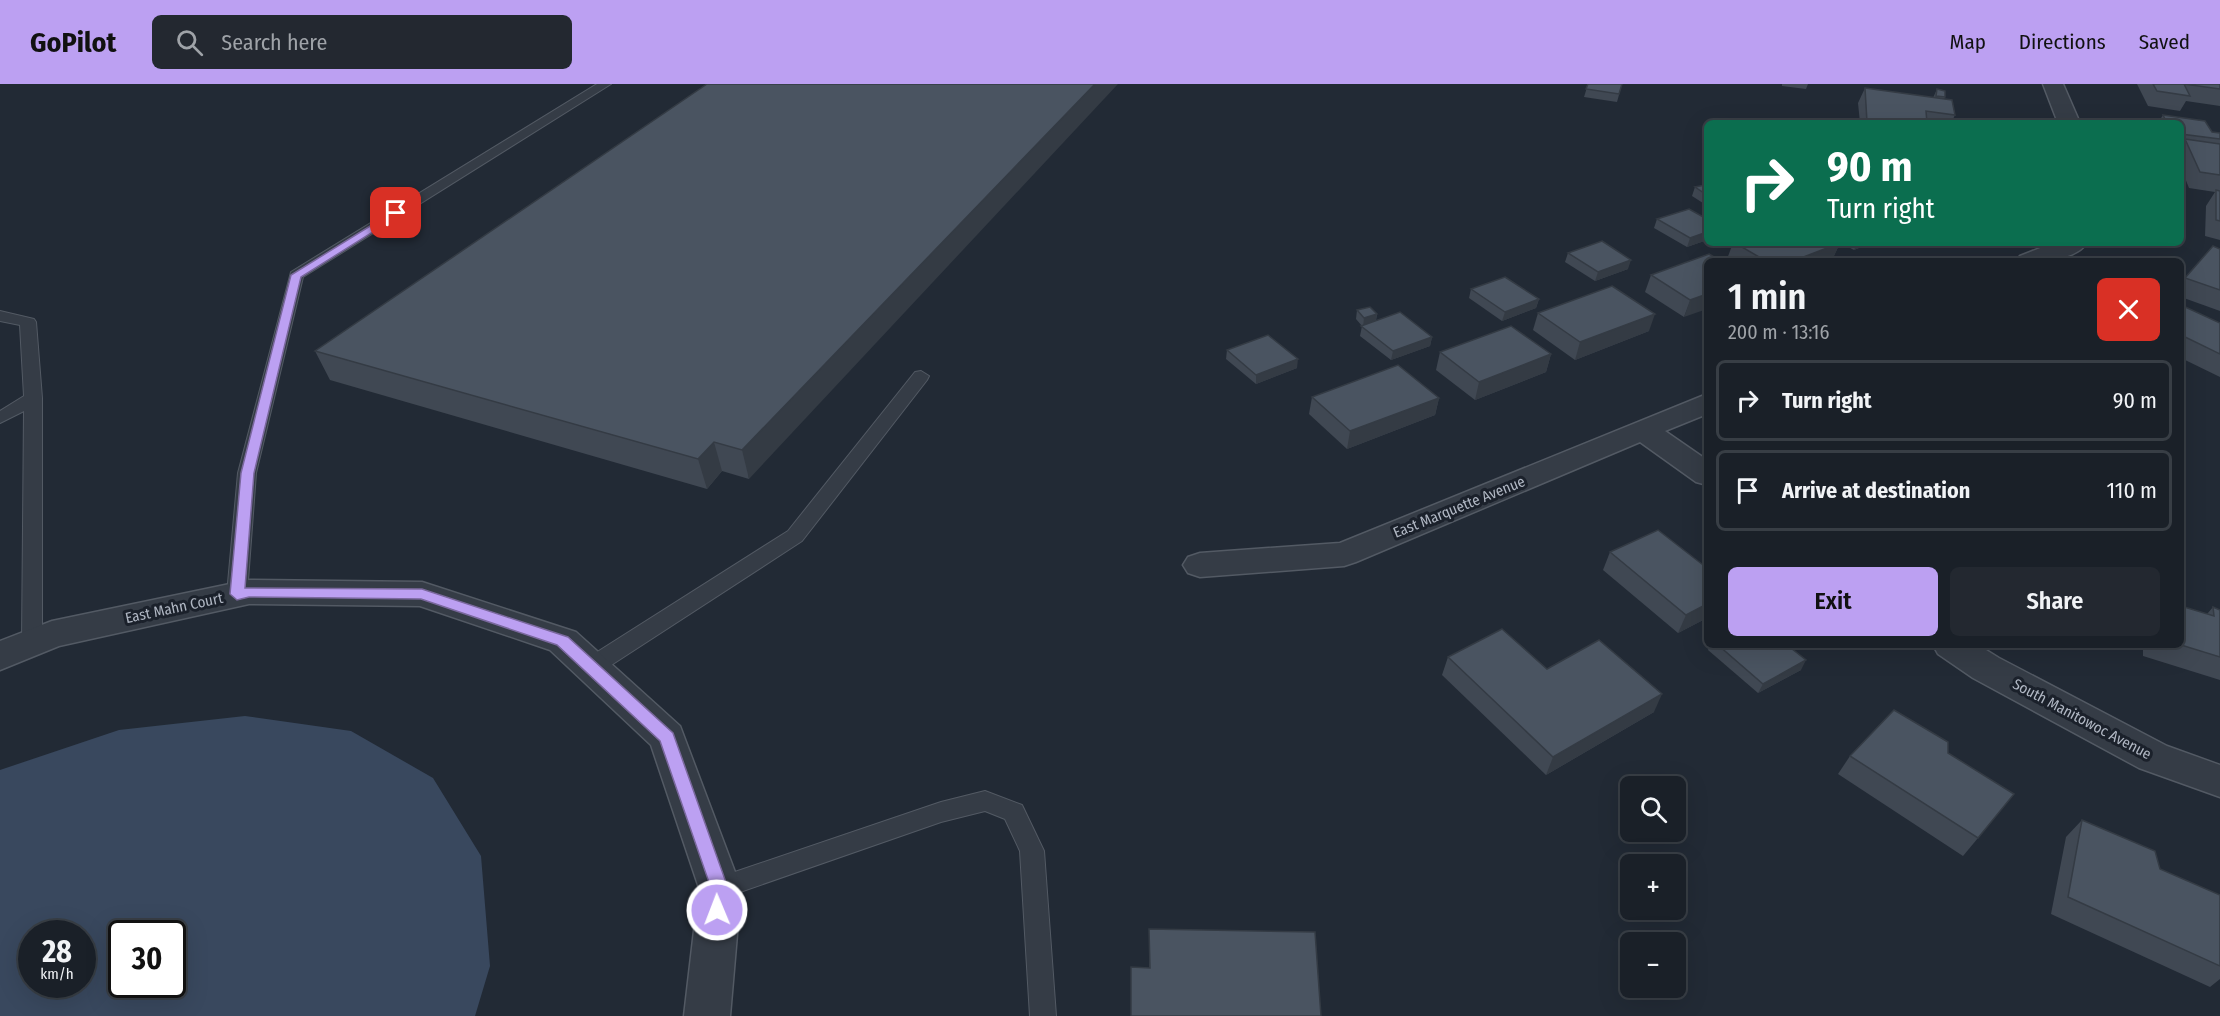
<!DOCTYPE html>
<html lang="en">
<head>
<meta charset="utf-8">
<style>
	:root { --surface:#1a2028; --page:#232830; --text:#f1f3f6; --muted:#9fa3a8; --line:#383e45; --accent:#bca0f2 }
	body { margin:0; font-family:"Fira Sans Condensed",sans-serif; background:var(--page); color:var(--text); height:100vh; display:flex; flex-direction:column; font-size:22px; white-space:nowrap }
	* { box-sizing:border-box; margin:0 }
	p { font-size:20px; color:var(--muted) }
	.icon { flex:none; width:33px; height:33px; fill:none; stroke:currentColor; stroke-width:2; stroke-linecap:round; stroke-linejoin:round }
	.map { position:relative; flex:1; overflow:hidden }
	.details { position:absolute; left:1704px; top:174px; width:480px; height:390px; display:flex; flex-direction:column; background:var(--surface); border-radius:9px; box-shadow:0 6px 24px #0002,0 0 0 2px var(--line) }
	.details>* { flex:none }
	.top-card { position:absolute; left:1704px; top:36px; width:480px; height:126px; border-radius:9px; box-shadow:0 6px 24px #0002,0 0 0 2px var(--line); background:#0b6e4f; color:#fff; overflow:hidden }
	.tools { position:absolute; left:1620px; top:692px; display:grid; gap:12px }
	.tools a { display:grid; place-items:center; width:66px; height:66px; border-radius:9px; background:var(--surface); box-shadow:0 6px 24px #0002,0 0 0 2px var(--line); font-size:30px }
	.speed { position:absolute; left:18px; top:836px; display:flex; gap:12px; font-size:30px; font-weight:700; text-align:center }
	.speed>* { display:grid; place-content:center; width:78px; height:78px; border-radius:50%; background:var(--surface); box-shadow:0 6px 24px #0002,0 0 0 2px var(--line); line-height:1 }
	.speed small { font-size:15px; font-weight:400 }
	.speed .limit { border:3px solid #111; border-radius:9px; background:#fff; color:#111 }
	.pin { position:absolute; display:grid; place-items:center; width:51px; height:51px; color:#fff; margin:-26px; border-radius:12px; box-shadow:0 3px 9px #0006 }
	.me { position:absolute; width:66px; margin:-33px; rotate:359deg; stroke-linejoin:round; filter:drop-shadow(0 0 4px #0008) }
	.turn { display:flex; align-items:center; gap:21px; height:126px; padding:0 24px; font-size:27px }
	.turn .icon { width:78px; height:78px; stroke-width:2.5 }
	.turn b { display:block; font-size:42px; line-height:51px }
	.round { display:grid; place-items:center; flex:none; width:63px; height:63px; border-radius:9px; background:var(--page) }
	.overview { display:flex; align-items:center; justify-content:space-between; height:102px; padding:0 24px }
	h1 { font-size:36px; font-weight:600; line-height:45px }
	.button { display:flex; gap:12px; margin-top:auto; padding:12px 24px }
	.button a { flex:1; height:69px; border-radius:9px; background:var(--accent); color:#111; font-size:24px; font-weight:600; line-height:69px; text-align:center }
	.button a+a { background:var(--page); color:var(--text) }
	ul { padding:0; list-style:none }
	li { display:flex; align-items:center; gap:18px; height:81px; margin:0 12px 9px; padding:0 12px; border:3px solid var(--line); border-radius:9px }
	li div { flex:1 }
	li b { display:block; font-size:22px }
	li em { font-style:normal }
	header { display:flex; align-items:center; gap:36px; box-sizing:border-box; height:84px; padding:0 30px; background:var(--accent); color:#111 }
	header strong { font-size:28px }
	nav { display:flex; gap:33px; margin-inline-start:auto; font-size:21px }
	.search { width:420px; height:54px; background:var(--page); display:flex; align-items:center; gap:15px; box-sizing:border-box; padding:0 21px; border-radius:9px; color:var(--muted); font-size:22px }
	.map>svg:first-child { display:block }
	.water { fill:#39485e; fill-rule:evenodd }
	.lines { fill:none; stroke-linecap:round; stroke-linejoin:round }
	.service-casing { stroke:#535a64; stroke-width:2 }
	.minor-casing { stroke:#535a64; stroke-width:3 }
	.service { fill:#353c46; fill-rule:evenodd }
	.minor { fill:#353c46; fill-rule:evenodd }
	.wall { fill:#404853 }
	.shaded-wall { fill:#343b44 }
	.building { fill:#4a5461; stroke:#343b44; stroke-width:1.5 }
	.route { fill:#bca0f2; stroke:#7a689d; stroke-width:1.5 }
	.labels { text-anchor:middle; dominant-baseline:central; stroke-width:6; stroke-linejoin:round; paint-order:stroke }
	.street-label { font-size:15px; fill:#b0b7c3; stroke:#1b212b }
</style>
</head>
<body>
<header>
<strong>GoPilot</strong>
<div class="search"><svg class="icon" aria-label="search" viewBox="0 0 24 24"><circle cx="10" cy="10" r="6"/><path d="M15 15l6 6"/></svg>Search here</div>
<nav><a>Map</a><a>Directions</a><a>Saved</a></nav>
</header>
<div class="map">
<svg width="2220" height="932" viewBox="0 0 2220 932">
	<rect width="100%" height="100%" fill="#222a35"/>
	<path class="water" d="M245,632L351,647L433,694L481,772L490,882L475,932H0V686L119,646ZM32,849H82V900H32ZM122,849H172V900H122Z"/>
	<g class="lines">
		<defs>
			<g id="service">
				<path d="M597,0H611L303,193L256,389L247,510L244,515L237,517L230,515L227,510L238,389L291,188Z"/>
				<path d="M0,227L34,235L36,238L42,314V559L39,565L32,567L25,565L22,559L24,327L0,339V327L24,312L20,241L0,237Z"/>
				<path d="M921,287L929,292L927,296L802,457L599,589L591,591L583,589L580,583L583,577L788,447L915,288Z"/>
				<path d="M985,707L1022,721L1044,767L1056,932H1030L1020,767L1005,735L985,727L941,738L720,815L711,812L708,804L711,796L720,793L941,718Z"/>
			</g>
			<g id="minor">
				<path d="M2043,0H2063L2080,39H2058Z"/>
				<path d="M2053,159H2087C2074,178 2037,177 2016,177L2020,172Z"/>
				<path d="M1707,310V330L1665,347L1707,376V401L1696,398L1640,358L1356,478L1344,482L1200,493L1188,489L1183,481L1188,473L1200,469L1340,459Z"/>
				<path d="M249,496L422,498L576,548L680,642L741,804L730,932H684L699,804L651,661L550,566L420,522L249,520L59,562L0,586V557L52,537Z"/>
				<path d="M1933,561H1978L1999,574L2167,662L2220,681V713L2139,684L1973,594L1938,570Z"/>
			</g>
		</defs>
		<use href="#service" class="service-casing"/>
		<use href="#minor" class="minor-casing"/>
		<use href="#service" class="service"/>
		<use href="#minor" class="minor"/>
	</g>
	<g class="wall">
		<path d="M707,0L749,395L722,387L707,405L330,296L315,267Z"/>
		<path d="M1588,0H1622L1617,18L1584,13Z"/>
		<path d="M1782,0H1808L1806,5L1782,2Z"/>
		<path d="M2137,0H2220V22L2186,17L2180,27L2148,22Z"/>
		<path d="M1865,4L1933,14L1937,5L1945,13L1944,15L1955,31L1951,39H1860L1858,19Z"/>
		<path d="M2163,31L2212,48L2220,49V156L2205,152L2206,122L2215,108L2189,104L2181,84V62L2183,59H2181V39H2158Z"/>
		<path d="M1707,102V121H1706L1692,112L1695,103Z"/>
		<path d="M1657,135H1707V156L1687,163L1654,144Z"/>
		<path d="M1733,159H1840L1832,176L1829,177H1731L1727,175Z"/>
		<path d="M1841,159H1871L1854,166Z"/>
		<path d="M2220,165V227L2181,213V200L2185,194Z"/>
		<path d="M1568,169L1628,185L1595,197L1565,178Z"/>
		<path d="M1709,170L1684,233L1645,208L1651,191Z"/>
		<path d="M1471,205L1539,215L1536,224L1502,237L1469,214Z"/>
		<path d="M2181,221L2220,239V293L2181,274Z"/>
		<path d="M1357,226L1377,230L1376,237L1432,253L1430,262L1391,276L1360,252L1362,242L1356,235Z"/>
		<path d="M1538,229L1649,247L1575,276L1533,246Z"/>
		<path d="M1227,266L1297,284L1256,300L1226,275Z"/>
		<path d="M1440,268L1551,270L1546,288L1475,316L1436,286Z"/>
		<path d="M1312,313L1439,314L1435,331L1347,365L1309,330Z"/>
		<path d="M1610,468L1707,534L1678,549L1603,486Z"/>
		<path d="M2213,523L2220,526V596L2143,572V561H2181Z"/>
		<path d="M1710,561H1787L1801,586L1758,609L1708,566Z"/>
		<path d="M1448,573L1547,585L1654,628L1546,691L1442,591Z"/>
		<path d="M1948,669L1978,754L1963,772L1838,690L1850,672Z"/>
		<path d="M2082,736L2160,785L2220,811V895L2210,903L2051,830L2066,753Z"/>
		<path d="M1149,845L1315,848L1149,884Z"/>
	</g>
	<g class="shaded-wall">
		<path d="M1095,0H1118L749,395L742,366Z"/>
		<path d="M1707,148V156L1687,163L1690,154Z"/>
		<path d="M1840,159L1832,176L1829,177H1793Z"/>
		<path d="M1857,159H1871L1854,166Z"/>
		<path d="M1631,176L1628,185L1595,197L1598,188Z"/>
		<path d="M1707,210V225L1684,233L1690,216Z"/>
		<path d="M1539,215L1536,224L1502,237L1505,228Z"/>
		<path d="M1377,230L1375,239L1363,243L1364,234Z"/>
		<path d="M1655,230L1649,247L1575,276L1580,258Z"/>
		<path d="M1432,253L1430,262L1391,276L1393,267Z"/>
		<path d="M1551,270L1546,288L1475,316L1479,298Z"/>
		<path d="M1298,275L1297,284L1256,300V291Z"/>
		<path d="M1439,314L1435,331L1347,365L1350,347Z"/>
		<path d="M714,358L722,387L707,405L698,375Z"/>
		<path d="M1707,520V534L1678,549L1686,531Z"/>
		<path d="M1806,576L1801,586L1758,609L1763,600Z"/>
		<path d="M1662,610L1654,628L1546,691L1553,673Z"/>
	</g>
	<g class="building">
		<path d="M707,0H1095L742,366L714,358L698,375L315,267Z"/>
		<path d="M1588,0H1622L1619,10L1586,5Z"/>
		<path d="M2153,0H2220V5L2184,0L2190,12L2157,7Z"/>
		<path d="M1865,4L1952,16L1955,31L1926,27L1927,39H1875L1867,38Z"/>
		<path d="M1937,5L1945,7V13L1936,12Z"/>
		<path d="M2163,31L2205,37L2212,48L2220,49V55L2181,50V39H2167Z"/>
		<path d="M1832,37L1842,39H1831Z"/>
		<path d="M2185,55L2220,60V91L2200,88Z"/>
		<path d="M1705,101L1707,102V111L1695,103Z"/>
		<path d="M2216,106L2220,107V137L2216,136Z"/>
		<path d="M1689,125L1707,135V148L1690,154L1657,135Z"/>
		<path d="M1602,157L1631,176L1598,188L1568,169Z"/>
		<path d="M1735,159H1840L1793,177H1766Z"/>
		<path d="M2213,162L2220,165V206L2185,194Z"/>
		<path d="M1709,170L1721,177H1707V210L1690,216L1651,191Z"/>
		<path d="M1505,193L1539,215L1505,228L1471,205Z"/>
		<path d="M1612,202L1655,230L1580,258L1538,229Z"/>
		<path d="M2181,221L2220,239V270L2181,251Z"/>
		<path d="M1370,223L1377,230L1364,234L1357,226Z"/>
		<path d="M1400,228L1432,253L1393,267L1361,242Z"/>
		<path d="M1511,242L1551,270L1479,298L1440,268Z"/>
		<path d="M1268,251L1298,275L1256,291L1227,266Z"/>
		<path d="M1398,281L1439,314L1350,347L1312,313Z"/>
		<path d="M1658,446L1707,484V520L1686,531L1610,468Z"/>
		<path d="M2181,522L2214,532L2213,523L2220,526V573L2181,561Z"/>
		<path d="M1502,545L1547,585L1599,556L1662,610L1553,673L1448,573Z"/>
		<path d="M1718,561H1787L1806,576L1763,600Z"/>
		<path d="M1894,626L1948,658V669L2014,710L1978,754L1850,672Z"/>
		<path d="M2082,736L2155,767L2160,785L2220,811V882L2068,813Z"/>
		<path d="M1149,845L1315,848L1321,932H1131V883L1150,884Z"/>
	</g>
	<path class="route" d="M396,126L401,129L400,131L301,193L254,389L245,504L422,505L568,553L673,649L728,804L724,831L717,834L711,831L709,826L711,804L660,657L557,561L421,515L249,513L237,516L230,510L241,389L291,191Z"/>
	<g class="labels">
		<g class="street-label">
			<text transform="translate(1459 423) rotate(-22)">East Marquette Avenue</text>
			<text transform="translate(174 524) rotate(-12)">East Mahn Court</text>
			<text transform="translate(2082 635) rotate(28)">South Manitowoc Avenue</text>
		</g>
	</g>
</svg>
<div class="tools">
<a><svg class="icon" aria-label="search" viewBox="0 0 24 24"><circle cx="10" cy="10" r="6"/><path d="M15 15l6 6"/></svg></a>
<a>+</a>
<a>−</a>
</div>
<div class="speed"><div>28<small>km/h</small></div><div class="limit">30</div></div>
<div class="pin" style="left:396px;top:129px;background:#d93025"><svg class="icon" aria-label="arrive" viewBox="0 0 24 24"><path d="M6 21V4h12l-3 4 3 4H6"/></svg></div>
<svg class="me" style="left:717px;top:826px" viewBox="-20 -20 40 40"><circle r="17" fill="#bca0f2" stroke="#fff" stroke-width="3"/><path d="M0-11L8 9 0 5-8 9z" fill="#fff"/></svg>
<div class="top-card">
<div class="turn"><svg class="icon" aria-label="right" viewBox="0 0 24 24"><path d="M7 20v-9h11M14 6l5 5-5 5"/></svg><div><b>90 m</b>Turn right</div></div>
</div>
<section class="details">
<div class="overview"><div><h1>1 min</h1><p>200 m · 13:16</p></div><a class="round" style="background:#d93025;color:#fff"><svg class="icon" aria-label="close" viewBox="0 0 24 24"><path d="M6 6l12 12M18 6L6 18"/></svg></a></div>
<ul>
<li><svg class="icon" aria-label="right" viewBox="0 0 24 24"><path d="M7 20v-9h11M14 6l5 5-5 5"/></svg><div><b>Turn right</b></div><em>90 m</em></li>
<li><svg class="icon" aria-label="arrive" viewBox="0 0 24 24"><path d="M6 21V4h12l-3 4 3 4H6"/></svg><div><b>Arrive at destination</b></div><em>110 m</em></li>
</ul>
<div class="button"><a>Exit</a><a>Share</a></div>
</section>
</div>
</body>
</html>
